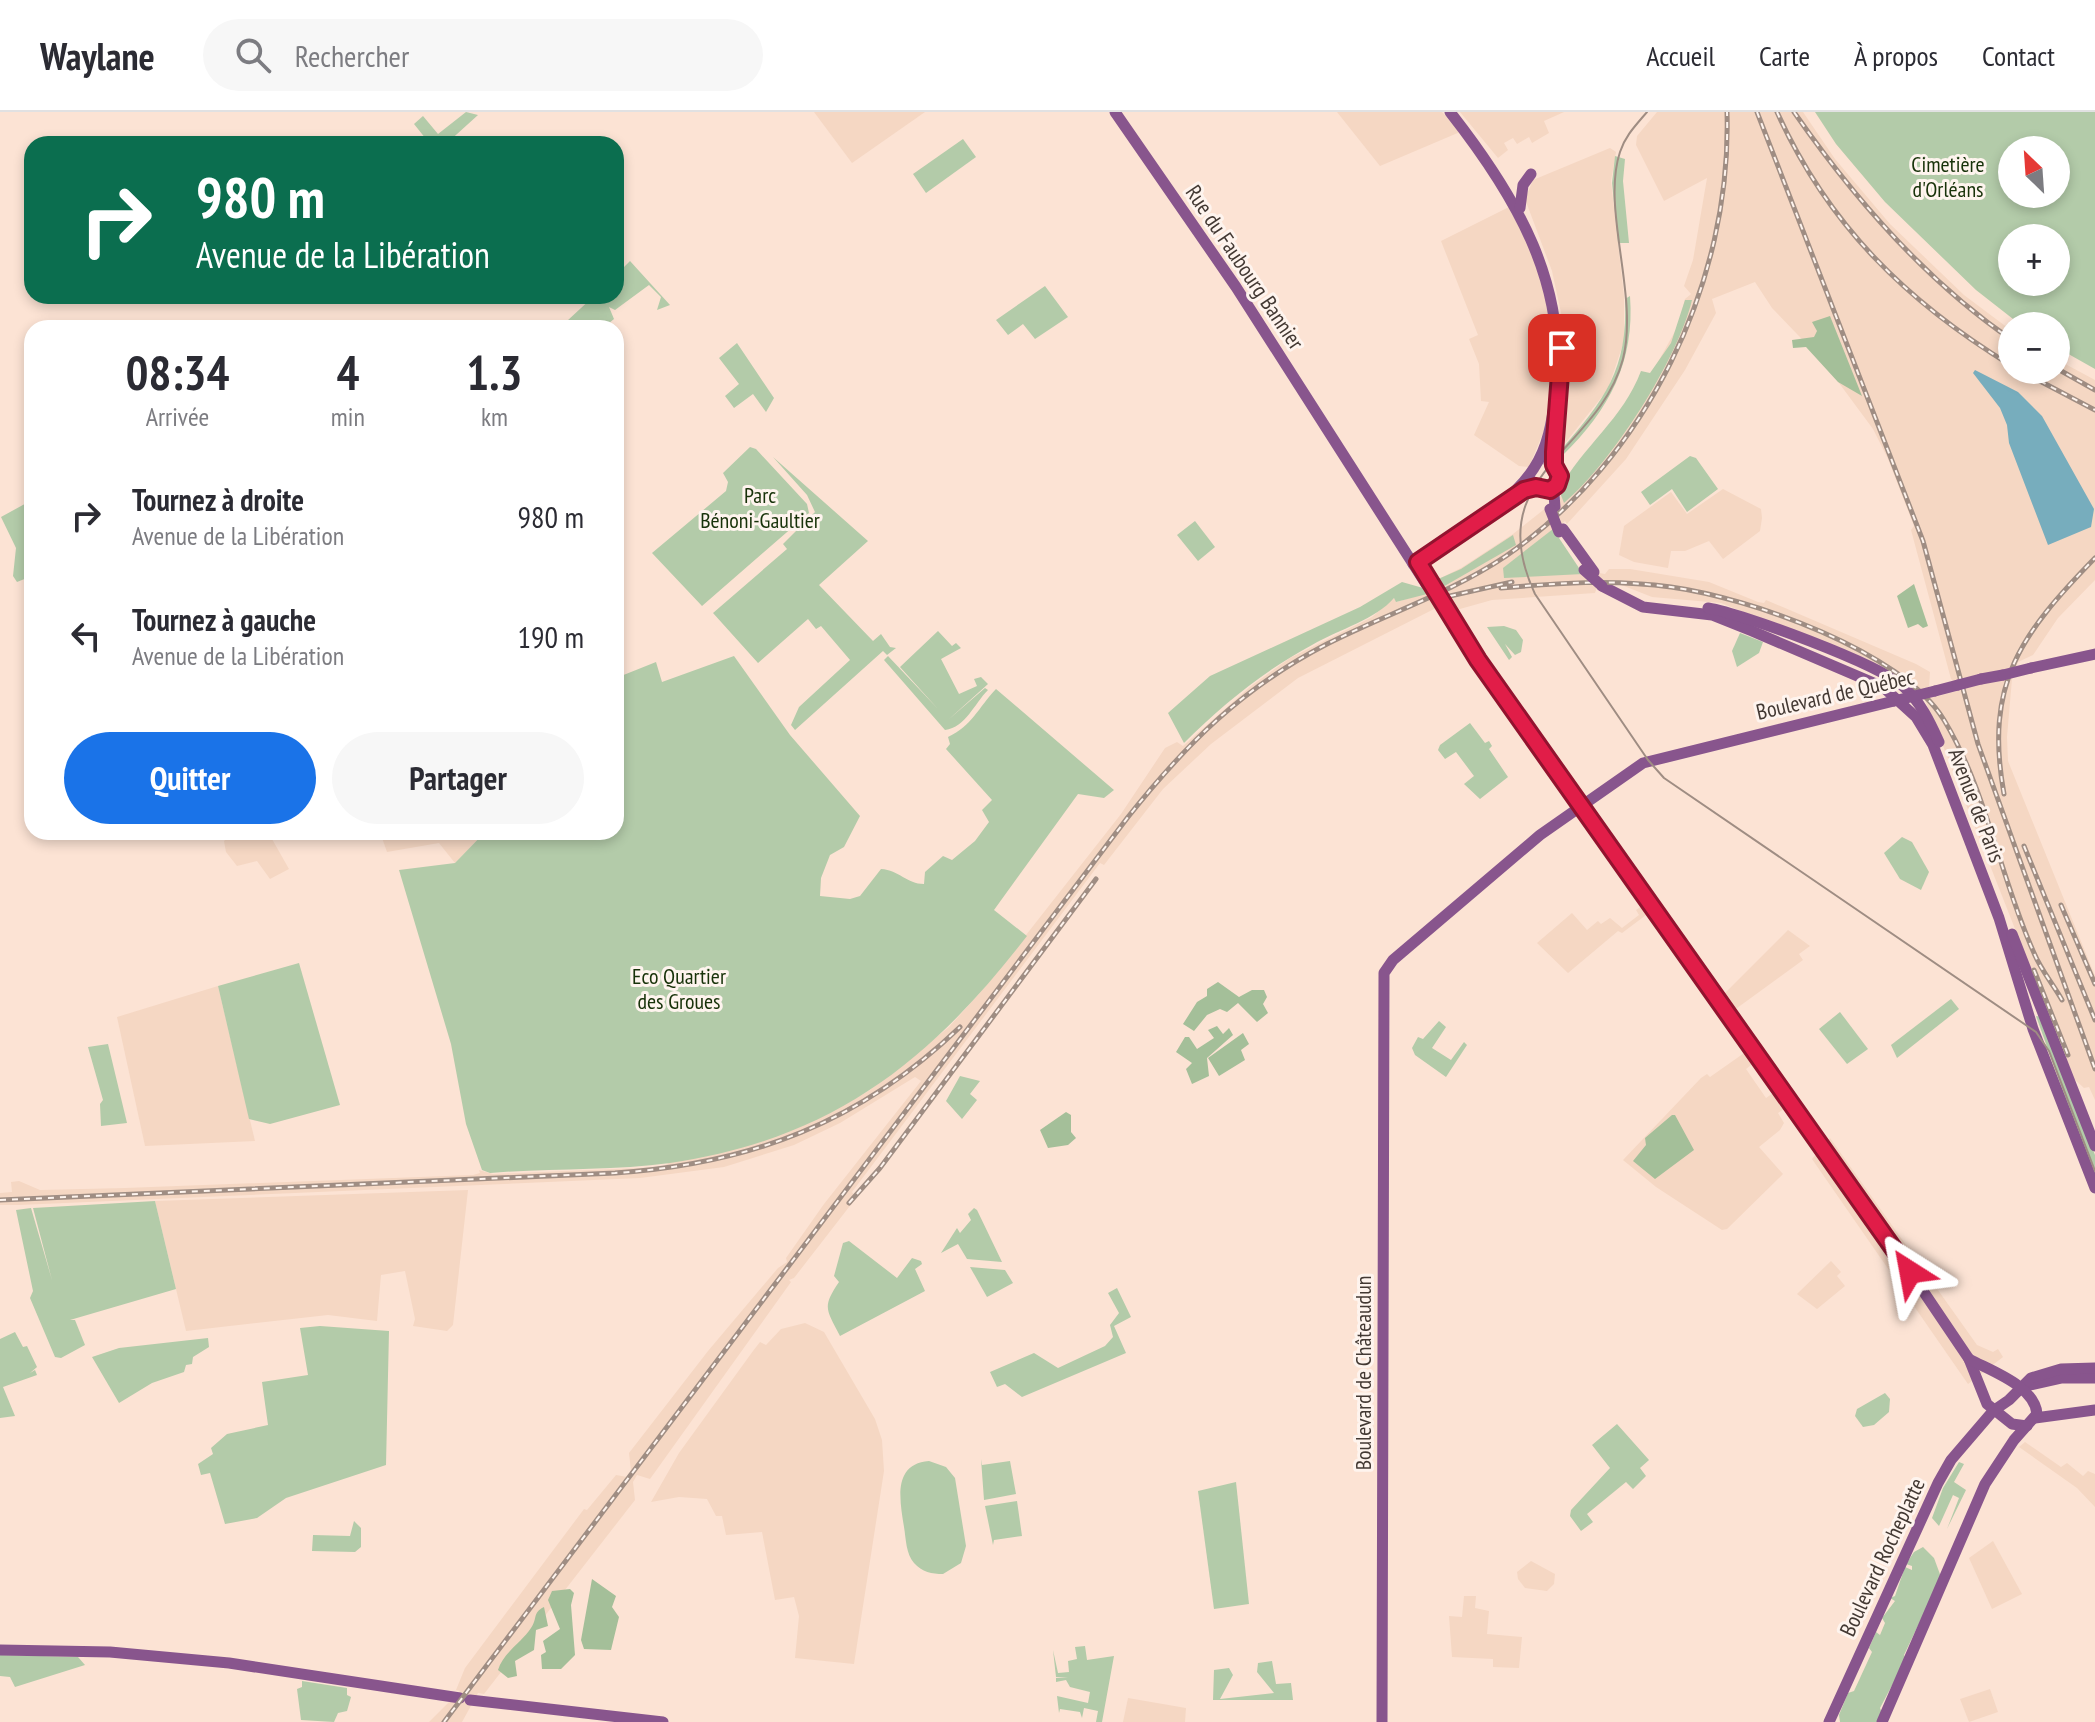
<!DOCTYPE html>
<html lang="fr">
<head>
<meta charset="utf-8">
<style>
	:root { --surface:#fff; --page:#f7f7f7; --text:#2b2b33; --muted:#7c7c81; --line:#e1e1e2; --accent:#1a73e8 }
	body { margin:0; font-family:"PT Sans Narrow",sans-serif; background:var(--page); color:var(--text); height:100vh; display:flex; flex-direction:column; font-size:30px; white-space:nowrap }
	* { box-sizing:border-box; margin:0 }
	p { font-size:26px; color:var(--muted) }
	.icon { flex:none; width:44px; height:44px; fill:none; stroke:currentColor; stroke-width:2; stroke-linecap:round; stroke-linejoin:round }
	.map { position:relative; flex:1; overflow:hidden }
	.panel { position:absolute; left:24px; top:208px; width:600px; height:520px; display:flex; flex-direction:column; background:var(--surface); border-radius:24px; box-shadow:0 4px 12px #0003 }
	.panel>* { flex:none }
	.banner { position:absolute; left:24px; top:24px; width:600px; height:168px; border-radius:24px; box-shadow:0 4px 12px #0003; background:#0b6e4f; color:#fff; overflow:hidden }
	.needle { width:52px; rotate:335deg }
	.fabs { position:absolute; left:1998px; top:24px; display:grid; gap:16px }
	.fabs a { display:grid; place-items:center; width:72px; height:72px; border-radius:50%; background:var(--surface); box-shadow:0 4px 12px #0003; font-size:40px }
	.pin { position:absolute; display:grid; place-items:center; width:68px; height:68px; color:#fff; margin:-34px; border-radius:16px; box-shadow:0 4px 12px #0006 }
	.me { position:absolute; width:88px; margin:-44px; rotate:326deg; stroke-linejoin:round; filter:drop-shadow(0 0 6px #0008) }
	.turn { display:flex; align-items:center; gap:28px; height:168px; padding:0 40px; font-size:36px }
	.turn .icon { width:104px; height:104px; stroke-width:2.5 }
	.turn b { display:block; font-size:56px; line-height:68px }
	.eta { display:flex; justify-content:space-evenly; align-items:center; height:136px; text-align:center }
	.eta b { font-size:48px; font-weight:700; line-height:56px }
	.action { display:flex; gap:16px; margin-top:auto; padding:16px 40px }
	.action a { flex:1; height:92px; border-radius:48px; background:var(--accent); color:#fff; font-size:32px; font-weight:700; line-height:92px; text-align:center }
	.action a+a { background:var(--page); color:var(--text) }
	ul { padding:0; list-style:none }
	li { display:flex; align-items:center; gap:24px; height:120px; padding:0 40px }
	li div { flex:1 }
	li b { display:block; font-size:30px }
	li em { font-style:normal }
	header { display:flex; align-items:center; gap:48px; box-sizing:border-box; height:112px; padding:0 40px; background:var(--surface); border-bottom:2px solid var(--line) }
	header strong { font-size:38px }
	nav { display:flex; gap:44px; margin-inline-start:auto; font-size:28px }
	.search { width:560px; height:72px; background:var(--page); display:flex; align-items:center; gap:20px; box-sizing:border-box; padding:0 28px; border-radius:44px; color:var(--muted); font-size:30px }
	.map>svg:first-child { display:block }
	.built { fill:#f5d7c3; fill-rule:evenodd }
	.green { fill:#b3cba9; fill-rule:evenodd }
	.forest { fill:#a4bf99 }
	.water { fill:#77adbd }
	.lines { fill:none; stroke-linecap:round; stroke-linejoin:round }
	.major { stroke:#88558d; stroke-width:11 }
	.tram { stroke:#9f8d83; stroke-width:2 }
	.rail-casing { stroke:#9f8d83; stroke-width:5 }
	.rail { stroke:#fef4ee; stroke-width:2; stroke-dasharray:6; stroke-linecap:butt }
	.major-bridge { stroke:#88558d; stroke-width:11 }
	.route-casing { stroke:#92132f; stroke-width:20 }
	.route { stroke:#e11d48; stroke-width:14 }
	.labels { text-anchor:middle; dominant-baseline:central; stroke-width:6; stroke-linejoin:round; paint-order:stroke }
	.park-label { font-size:22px; fill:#173209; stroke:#fef4ee }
	.street-label { font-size:22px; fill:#433933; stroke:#fef4ee }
</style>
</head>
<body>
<header>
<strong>Waylane</strong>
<div class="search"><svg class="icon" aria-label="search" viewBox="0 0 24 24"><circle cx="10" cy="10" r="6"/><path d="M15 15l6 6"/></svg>Rechercher</div>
<nav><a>Accueil</a><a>Carte</a><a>À propos</a><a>Contact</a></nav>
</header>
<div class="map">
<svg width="2095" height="1610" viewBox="0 0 2095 1610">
	<rect width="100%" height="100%" fill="#fce3d4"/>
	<g class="built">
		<path d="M814,0H925L852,51Z"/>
		<path d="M1337,0H1442L1460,20L1380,54Z"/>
		<path d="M1460,0H1564L1544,9L1549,21L1532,31L1529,25L1517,32L1513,26L1504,31L1508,38L1498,46Z"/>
		<path d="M1657,0H1803L1835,47L1890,112L1964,183L2012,219V258H2056V247L2095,268V468L2058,506L2033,543L2018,550L2012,567L2007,625L2008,649L2095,864V988L2089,975L2084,976L2074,967L1925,588L1894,561L1721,491L1652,485L1619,472L1597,475L1595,481L1492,488L1442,502L1438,495L1298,566L1211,632L1163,677L1104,753L1100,751L852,1080L856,1086L794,1166L789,1168L791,1170L650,1367L637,1363L633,1370L635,1388L484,1582L478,1581L462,1610H429L460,1579L456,1578L465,1556L584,1397L587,1398L616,1363L627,1365L631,1359L629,1341L708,1239L778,1156L787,1150L786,1146L824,1092L921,969L915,965L840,1011L794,1033L724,1055L640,1066L19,1093H0V1081L12,1080L11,1070L19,1069L40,1078L125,1076L473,1063L480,1061L479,1058L493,1062L663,1055L689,1036L831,1000L870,978L949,915L986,874L1121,702L1165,636L1177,630L1183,634L1251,574L1290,546L1372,505L1394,486L1397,490L1428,480L1424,474L1461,456L1513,422L1566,380L1654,257L1678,214L1685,187L1691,182L1684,174L1693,148L1707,66L1664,89L1636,33L1637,24ZM1755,170L1772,196L1822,248L1873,317L1888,347L1914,414L1911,418L1951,567L1959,574L1957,579L1939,584L1929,575L1930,560L1916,552L1766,488L1764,491L1758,490L1709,470L1630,457H1609L1605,462L1574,457L1507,459L1565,409L1567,412L1626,347L1685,258L1716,201L1712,187Z"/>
		<path d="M1610,36L1616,40L1611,69L1624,184V229L1608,277L1562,335L1567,272L1563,210L1552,159L1525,87L1533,68Z"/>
		<path d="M1513,93L1534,136L1554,222L1548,309L1529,355L1519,354L1474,323L1489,290L1481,289L1479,252L1469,227L1478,223L1441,129Z"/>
		<path d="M1723,377L1761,397L1762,406L1760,419L1723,447L1709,429L1685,439H1671L1668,456L1634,450L1619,443L1624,414L1671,380L1687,402Z"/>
		<path d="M216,720H268L289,757L270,767L257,749L237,754L226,740L224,729L228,725Z"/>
		<path d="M380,720H485L455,751L439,731L387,740Z"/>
		<path d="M1645,792L1650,800L1622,821L1618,819L1568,861L1537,831L1572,801L1587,818L1598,809L1601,812L1610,806L1622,816L1639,803L1636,798Z"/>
		<path d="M1788,818L1810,834L1799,842L1803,848L1733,899L1722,884Z"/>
		<path d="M218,874L255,1029L145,1034L117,905Z"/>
		<path d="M1747,939L1755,950L1746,957L1766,986L1776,979L1787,995L1778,1001L1784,1011L1780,1018L1759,1035L1783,1062L1727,1117L1722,1118L1656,1075L1623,1048L1701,966L1707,962L1710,965Z"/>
		<path d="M1830,1026L1977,1233L1993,1240L1998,1237L2003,1245L1968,1272L1812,1047Z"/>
		<path d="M468,1078L453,1213L447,1219L413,1214L415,1207L405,1159L381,1163L377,1209L328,1203L186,1219L155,1089Z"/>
		<path d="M1831,1149L1841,1160L1837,1164L1845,1174L1817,1197L1797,1182Z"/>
		<path d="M805,1211L824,1220L875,1307L882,1328L884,1359L854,1552L795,1546L799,1504L794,1485L775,1488L762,1420L726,1423L722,1404H716L707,1387L679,1385L651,1390L679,1341L753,1239L760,1230L766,1233L781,1217Z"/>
		<path d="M2025,1330L2061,1355L2067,1351L2083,1364L2088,1359L2095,1362V1395L2077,1376L2019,1335Z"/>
		<path d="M1993,1429L2022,1482L1992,1497L1969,1446Z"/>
		<path d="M1531,1449L1555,1462L1554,1472L1547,1479L1525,1476L1518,1467L1517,1460Z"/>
		<path d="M1464,1484H1476L1475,1496L1489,1499L1487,1522L1522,1525L1519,1556L1493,1555V1547L1452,1545L1449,1504L1462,1505Z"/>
		<path d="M1990,1577L1998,1600L1969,1610L1960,1587Z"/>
		<path d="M1128,1586L1186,1596L1185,1610H1123Z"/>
	</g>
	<g class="green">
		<path d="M466,0L478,3L446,32H430L414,12L423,4L438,22Z"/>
		<path d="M1815,0H2095V257L2056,235V214H2022L1976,178L1885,90L1836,32ZM2012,38H2056V82H2012ZM2012,126H2056V170H2012Z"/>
		<path d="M963,27L976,45L926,81L913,62Z"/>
		<path d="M1615,44L1625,47L1623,69L1629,131H1618L1612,71Z"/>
		<path d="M630,149L670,193L657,198L661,185L649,173L615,198L609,195L614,207L603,216H572L567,209L594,184H616V163Z"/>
		<path d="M1045,174L1068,205L1035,227L1023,212L1008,223L996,208Z"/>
		<path d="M1630,184C1635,250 1609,298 1563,343L1560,339C1605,287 1628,258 1625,187Z"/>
		<path d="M1685,188H1692C1678,247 1612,351 1564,391L1559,378C1583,334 1623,307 1641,259L1650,261L1671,231Z"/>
		<path d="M737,231L774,286L766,300L753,282L734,296L725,284L739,272L719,246Z"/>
		<path d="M750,335L756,337L807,392L809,401L702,494L652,441L726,379L728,370L723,361Z"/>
		<path d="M1690,344L1696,346L1718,377L1687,400L1672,377L1650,393L1641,380Z"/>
		<path d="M773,345L868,429L819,473L873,529L881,522L890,535L896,536L887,543L883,539L795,618L791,613L799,595L850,548L821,514L816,517L808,507L758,551L713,501L787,437L783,432L815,400L807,383Z"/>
		<path d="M32,388V464L17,470L13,464L16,436L1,405Z"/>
		<path d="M1195,409L1215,435L1198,449L1177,423Z"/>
		<path d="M1553,417L1583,462L1504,466L1503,456Z"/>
		<path d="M1513,423L1516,433L1441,476L1436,468L1461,457Z"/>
		<path d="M1402,470L1423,476L1427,482L1396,490L1394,486C1376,507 1340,517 1312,533C1265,558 1222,593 1184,631L1168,601L1210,564L1360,495Z"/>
		<path d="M1504,514L1516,518L1523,528L1521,540L1515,543L1505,532L1512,545L1509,548L1487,515Z"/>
		<path d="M938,519L952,534L956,531L961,536L941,547L959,582L977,574L974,567L981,565L988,572L948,608L985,576L988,578C974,592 966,615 945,618L884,548L888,544L938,597L900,555Z"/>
		<path d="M1740,521L1763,530L1759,541L1737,555L1732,539Z"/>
		<path d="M734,544L790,623L860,704L844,735L830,743L821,766L820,784L850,787L860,784L881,757C899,758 907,772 924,772L925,760L943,744L952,748L975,729L989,710L982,698L992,688L946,637L950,632L948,625C972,614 978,596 996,577L1114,678L1104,686L1078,682L994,798L1027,824C929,951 832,1027 670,1051C612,1059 550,1056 490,1061L482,1058L466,1012L451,932L399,758L455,751L485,720H616V566L656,550L662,570Z"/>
		<path d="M1470,611L1485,631L1489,629L1492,634L1489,637L1508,665L1480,687L1464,672L1474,664L1456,640L1445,647L1438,638L1440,633Z"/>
		<path d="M1902,725L1912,730L1929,760L1921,778L1900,767L1884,741Z"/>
		<path d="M299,851L340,993L270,1012L249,1007L218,874Z"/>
		<path d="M1951,887L1959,897L1897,946L1891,933Z"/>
		<path d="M1840,900L1868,937L1847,952L1819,917Z"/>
		<path d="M2036,904L2042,905L2095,1043V1069Z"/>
		<path d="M1439,909L1446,915L1432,936L1451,948L1464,930L1467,933L1446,965L1415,943L1412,936L1418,925L1423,927Z"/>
		<path d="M108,932L127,1011L101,1014L100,992L103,988L88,935Z"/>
		<path d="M960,964L980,969L970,982L977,988L962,1007L946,989Z"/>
		<path d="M155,1089L176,1177L70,1208H75L85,1233L61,1246L55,1245L30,1186L33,1179L16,1098L31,1096L52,1168L33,1096Z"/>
		<path d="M974,1096L977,1098L1002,1150L967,1147L958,1132L941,1141L957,1116L960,1121L971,1108L968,1102Z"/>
		<path d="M849,1129L897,1166L912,1146L921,1149L922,1152L915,1157L925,1179L840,1224C826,1197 822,1195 839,1170L834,1164L843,1131Z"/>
		<path d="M970,1155L1005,1158L1013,1171L987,1185Z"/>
		<path d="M1117,1176L1131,1205L1114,1214L1126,1241L1022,1285L1005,1272L997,1275L990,1260L1034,1241L1058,1256L1105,1234L1113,1225L1110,1213L1119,1201L1108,1181Z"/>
		<path d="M320,1214L389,1219L386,1353L286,1386L257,1406L225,1412L210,1361L201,1363L198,1352L213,1342L211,1336L227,1322L268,1313L262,1270L308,1263L300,1216Z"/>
		<path d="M15,1220L23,1235L27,1234L37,1255L30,1261L35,1258L37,1263L3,1275L15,1304L0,1306V1227Z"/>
		<path d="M208,1226L209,1235L193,1245L192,1252L186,1253L184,1260L152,1271L119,1291L92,1245L119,1236Z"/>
		<path d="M1885,1281L1890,1287L1889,1300L1874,1313L1863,1315L1855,1304L1857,1297Z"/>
		<path d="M1617,1312L1649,1348L1640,1356L1646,1364L1633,1377L1626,1370L1587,1402L1593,1410L1581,1419L1570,1404L1571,1398L1610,1356L1592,1333Z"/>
		<path d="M981,1347L982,1353L1010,1349L1016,1382L984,1388Z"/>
		<path d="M929,1349L946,1355L955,1366L966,1434L961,1451L943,1462C932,1462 922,1460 914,1451C906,1442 906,1427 904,1415C900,1389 892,1352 929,1349Z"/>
		<path d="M1959,1350L1964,1352L1954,1370L1966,1378L1947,1417L1959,1386L1953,1383L1939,1414L1932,1406L1943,1376Z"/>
		<path d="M1236,1370L1249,1492L1214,1497L1198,1379Z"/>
		<path d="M1017,1389L1022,1424L994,1428L993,1433L985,1394Z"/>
		<path d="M354,1409L361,1416V1435L355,1440L312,1439L313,1423L350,1424Z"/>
		<path d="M1923,1435L1934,1446L1941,1465L1904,1543L1906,1547L1880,1596L1882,1601L1878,1610H1840L1839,1603L1848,1581L1854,1579L1872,1540L1869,1536L1876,1520L1880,1523L1885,1511L1882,1506L1895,1489L1890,1486L1895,1484L1905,1455L1912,1458V1454L1906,1452L1914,1440Z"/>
		<path d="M1085,1534L1087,1548L1114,1544L1102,1610H1096L1098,1599L1084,1596L1082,1606L1080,1600L1060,1597L1059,1601L1057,1584L1088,1591L1090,1580L1070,1575L1066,1568L1056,1570V1566H1068L1056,1565L1053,1538L1058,1561L1069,1560L1068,1549L1077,1547L1075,1535Z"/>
		<path d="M0,1543L78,1545L85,1553L15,1575L10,1565L0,1564Z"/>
		<path d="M1272,1549L1276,1572L1291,1571L1293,1588H1213L1214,1558L1229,1556L1233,1563L1220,1587L1274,1581L1257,1560L1258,1551Z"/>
		<path d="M302,1569L347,1576V1583L351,1585L347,1599L338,1601L334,1610L301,1608L297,1577L302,1575Z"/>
	</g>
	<g class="forest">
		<path d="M1830,204L1862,284L1838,270L1806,235L1793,236L1792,228L1814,225L1817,219L1812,210Z"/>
		<path d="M1914,472L1928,514L1923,516L1918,512L1908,516L1897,484Z"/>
		<path d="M1218,870L1239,885L1252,878H1264L1267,885L1263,892L1268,901L1257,910L1238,891L1227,900L1220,897L1207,903L1194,919L1183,912L1197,890L1207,884V877Z"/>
		<path d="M1217,914L1223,922L1229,916L1233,923L1207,946L1209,964L1192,972L1186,957L1192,951L1176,940L1185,925H1189L1197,937L1214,926L1208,918Z"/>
		<path d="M1243,921L1249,932L1241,938L1245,948L1219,964L1208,946Z"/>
		<path d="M1066,1000L1071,1003V1020L1076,1026L1068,1033L1048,1036L1040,1018Z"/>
		<path d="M1672,1003H1675L1694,1038L1655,1067L1633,1049L1646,1033L1645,1026Z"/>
		<path d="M592,1467L616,1484L612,1495L619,1505L611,1538L584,1537L581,1528Z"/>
		<path d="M570,1477L574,1481L571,1493L575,1543L561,1557H542L541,1543L546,1540L543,1529L560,1517L548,1488L552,1479Z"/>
		<path d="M544,1495L548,1514L536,1518L534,1538L515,1549L517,1564L508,1566L498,1558C503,1541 522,1530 531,1516C538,1506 532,1501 544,1495Z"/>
	</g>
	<path class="water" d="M1975,258L2018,280L2042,304L2094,397L2091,415L2048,433L2009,331L2007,313L2000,296L1973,261Z"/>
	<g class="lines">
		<g class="major">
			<path d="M1115,0L1236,175L1426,472"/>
			<path d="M1450,0C1516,84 1570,174 1555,286C1552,309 1548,335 1534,356C1522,375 1504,389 1487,404"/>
			<path d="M1520,96L1523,73L1531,62"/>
			<path d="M1549,351L1556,355L1560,364L1554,383L1555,395"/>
			<path d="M1554,353L1557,313"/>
			<path d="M1532,369L1545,379L1557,373"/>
			<path d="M1516,385L1536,375"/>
			<path d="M1563,417L1594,460"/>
			<path d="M1413,452L1492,402"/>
			<path d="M1602,474L1643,495L1712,503L1752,519L1883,575L1916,605L1933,633L1999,806L2033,917L2095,1076"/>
			<path d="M1708,496C1744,502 1876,551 1903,574C1920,589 1930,610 1939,630"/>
			<path d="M1445,500L1552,659L1620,747L1842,1059L1969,1247L1987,1292L2012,1312L2027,1314"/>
			<path d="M2031,556L2095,542"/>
			<path d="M1981,567L2003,563"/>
			<path d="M1935,579L1958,573"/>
			<path d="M2012,822L2095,1034"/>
			<path d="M2021,1275L2062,1266H2095"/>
			<path d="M2035,1306L2095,1298"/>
			<path d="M0,1538L110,1540L229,1551L460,1586"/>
			<path d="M470,1588L663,1610"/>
			<path d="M1382,1610L1384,861L1393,848L1540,723L1643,651L1894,589"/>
			<path d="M1829,1610L1938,1371L1951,1348L1993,1299L2009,1288L2031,1266L2061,1257L2095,1256"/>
			<path d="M1882,1610L1985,1372L2014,1328L2037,1302C2035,1274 1991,1259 1969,1247"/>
		</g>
		<path class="tram" d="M1647,0C1636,13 1625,24 1620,40C1601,97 1639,183 1623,247C1598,341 1479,362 1535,482L1648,648L1664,666L2036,920L2049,939L2095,1059"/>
		<defs>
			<g id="rail">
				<path d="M1757,0L1923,429L1978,632L2095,957"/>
				<path d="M1777,0C1828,113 1907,190 2012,254"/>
				<path d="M1794,0C1853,85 1926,169 2012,228"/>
				<path d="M2056,256L2095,278"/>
				<path d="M2019,258L2095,298"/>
				<path d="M1501,476C1558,471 1614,467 1671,475C1750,486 1902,539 1944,608C1987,679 2000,766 2034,841C2041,858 2053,872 2062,888"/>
				<path d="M1450,484L1512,470"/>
				<path d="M2004,682C1984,571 2021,522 2095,446"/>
				<path d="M2024,734L2095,908"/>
				<path d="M2061,793L2095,872"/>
				<path d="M2034,858L2068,943"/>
				<path d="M0,1088L615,1061C751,1052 861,1010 960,915"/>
				<path d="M849,1091L880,1056L1096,767"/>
				<path d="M444,1610L1128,705C1187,631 1242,576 1327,532C1386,502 1451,481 1506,444C1647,347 1732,170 1727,0"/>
			</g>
		</defs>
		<use href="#rail" class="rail-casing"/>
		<use href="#rail" class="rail"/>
		<g class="major-bridge">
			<path d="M1550,397L1559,420"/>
			<path d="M1584,458L1602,474"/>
			<path d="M1430,470L1449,499"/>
			<path d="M2003,563L2031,556"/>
			<path d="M1958,573L1981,567"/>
			<path d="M1894,589L1935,579"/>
		</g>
	</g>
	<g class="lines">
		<defs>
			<path id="route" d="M1562,236L1554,340V353L1560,364L1557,373L1550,378L1536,375L1524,378L1418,450L1478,548L1910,1160"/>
		</defs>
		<use href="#route" class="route-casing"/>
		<use href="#route" class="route"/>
	</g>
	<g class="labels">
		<g class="park-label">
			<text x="1948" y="52">Cimetière<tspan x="1948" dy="25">d'Orléans</tspan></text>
			<text x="760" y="383">Parc<tspan x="760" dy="25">Bénoni-Gaultier</tspan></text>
			<text x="679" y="864">Eco Quartier<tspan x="679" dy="25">des Groues</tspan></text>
		</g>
		<g class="street-label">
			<text transform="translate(1245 155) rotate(56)">Rue du Faubourg Bannier</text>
			<text transform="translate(1835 582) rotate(-13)">Boulevard de Québec</text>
			<text transform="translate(1977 693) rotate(69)">Avenue de Paris</text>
			<text transform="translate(1363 1261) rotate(-90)">Boulevard de Châteaudun</text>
			<text transform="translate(1882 1445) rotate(-65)">Boulevard Rocheplatte</text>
		</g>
	</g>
</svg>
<div class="fabs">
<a><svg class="needle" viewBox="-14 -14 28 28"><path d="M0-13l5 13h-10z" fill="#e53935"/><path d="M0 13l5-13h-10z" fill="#7c7c81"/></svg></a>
<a>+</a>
<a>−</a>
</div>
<div class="pin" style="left:1562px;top:236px;background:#d93025"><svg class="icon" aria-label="arrive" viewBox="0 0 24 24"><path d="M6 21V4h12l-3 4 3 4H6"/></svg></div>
<svg class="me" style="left:1910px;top:1160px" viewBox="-20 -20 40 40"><path d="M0-17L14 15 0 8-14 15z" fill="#e11d48" stroke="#fff" stroke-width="4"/></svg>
<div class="banner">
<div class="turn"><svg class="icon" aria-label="right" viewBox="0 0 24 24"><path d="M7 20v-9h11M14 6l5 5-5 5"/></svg><div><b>980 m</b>Avenue de la Libération</div></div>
</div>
<section class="panel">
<div class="eta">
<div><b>08:34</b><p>Arrivée</p></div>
<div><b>4</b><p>min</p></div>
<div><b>1.3</b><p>km</p></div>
</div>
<ul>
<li><svg class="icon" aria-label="right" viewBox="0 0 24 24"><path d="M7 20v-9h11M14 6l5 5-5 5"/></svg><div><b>Tournez à droite</b><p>Avenue de la Libération</p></div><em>980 m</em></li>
<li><svg class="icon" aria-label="left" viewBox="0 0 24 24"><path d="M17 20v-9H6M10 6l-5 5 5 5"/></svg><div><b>Tournez à gauche</b><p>Avenue de la Libération</p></div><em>190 m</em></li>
</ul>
<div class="action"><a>Quitter</a><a>Partager</a></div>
</section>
</div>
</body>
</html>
